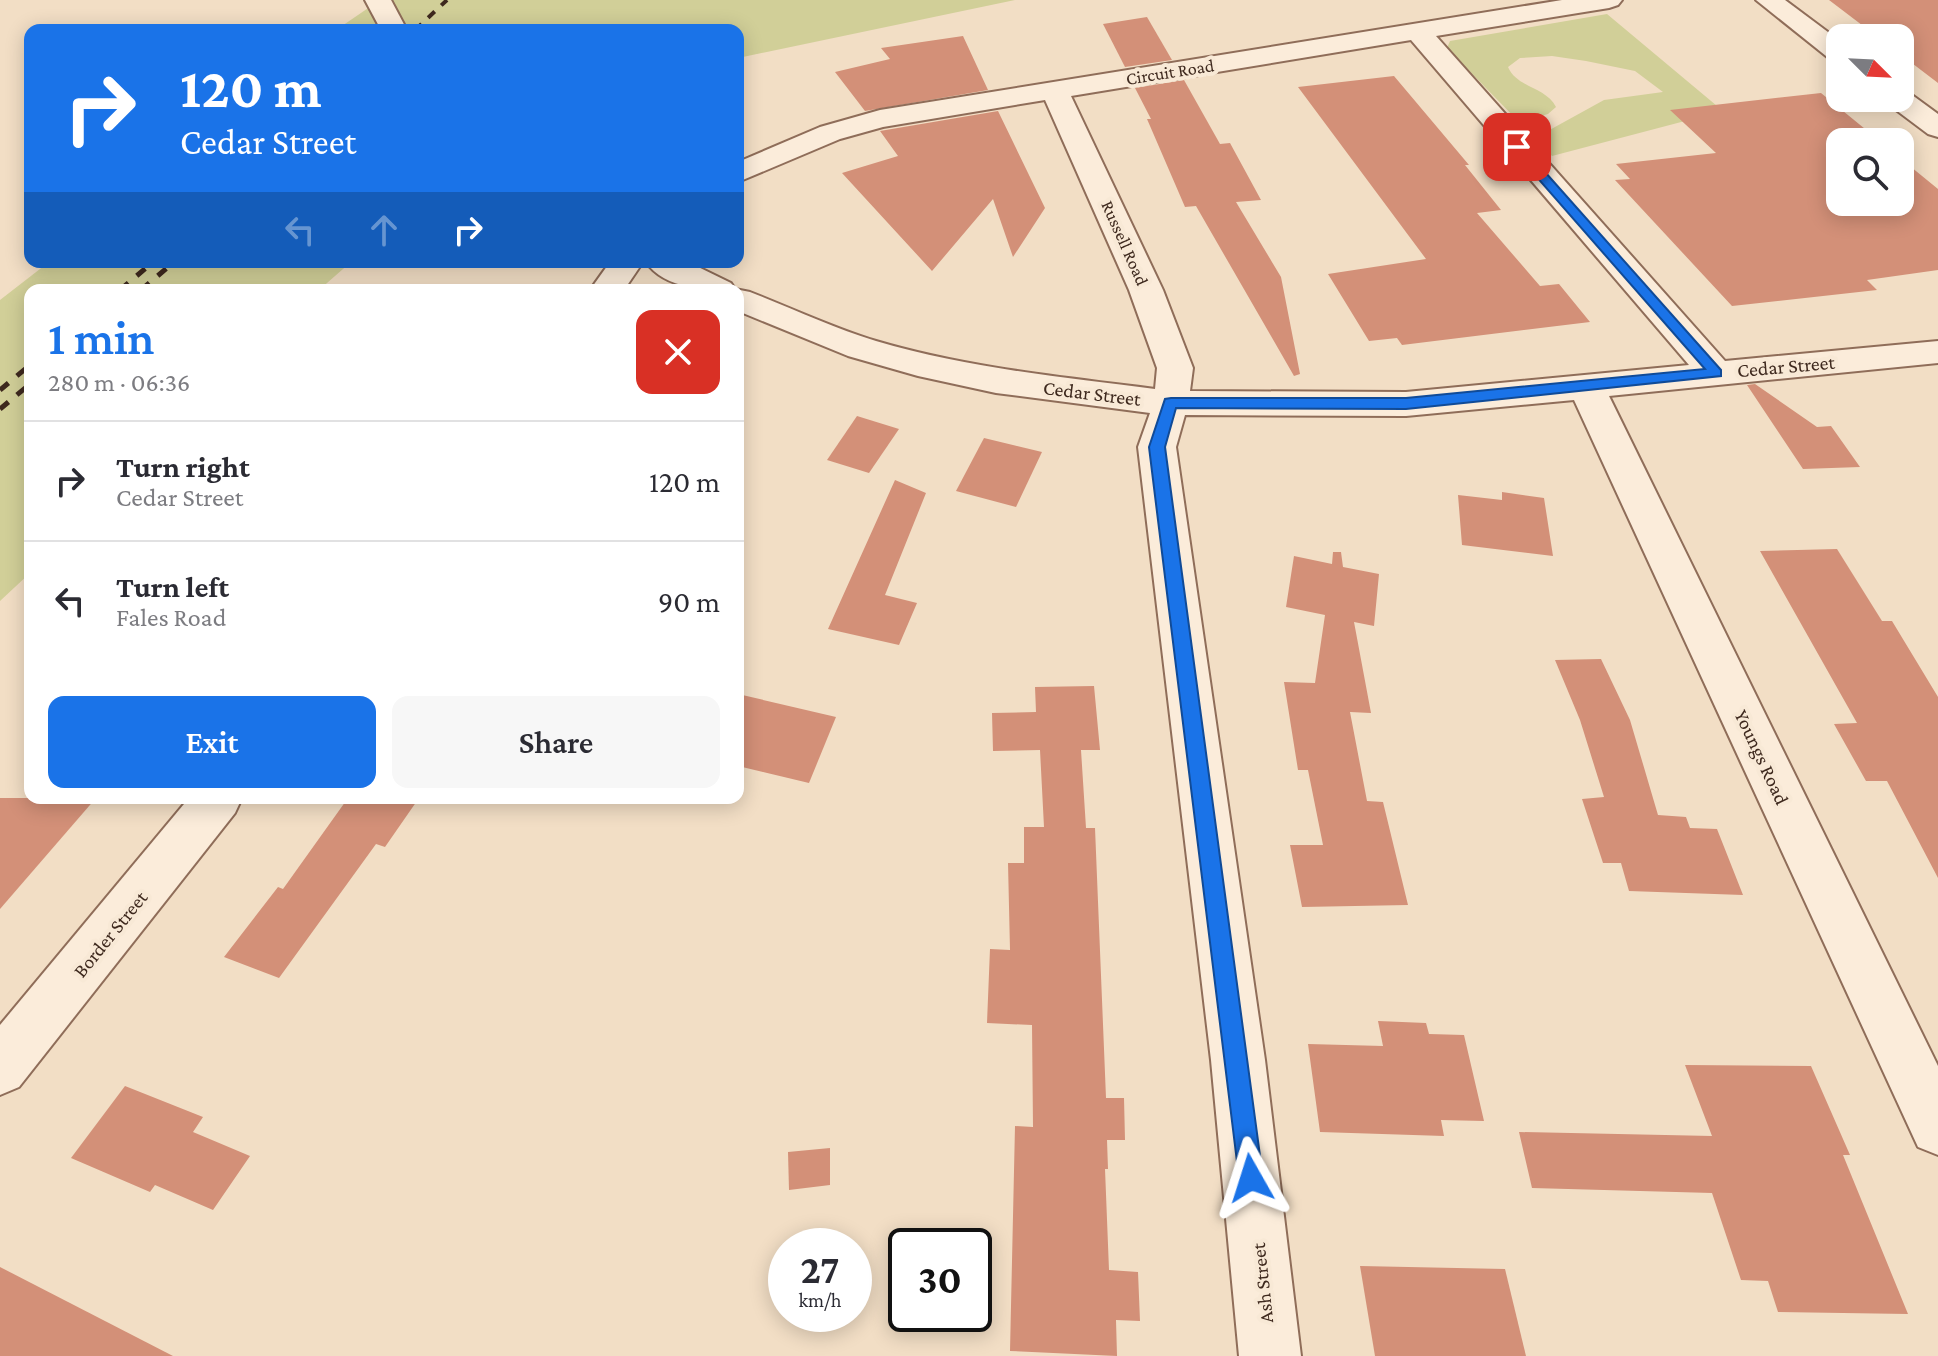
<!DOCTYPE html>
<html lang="en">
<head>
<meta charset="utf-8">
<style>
	:root { --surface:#fff; --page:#f7f7f7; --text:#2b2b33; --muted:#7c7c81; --line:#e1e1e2; --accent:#1a73e8 }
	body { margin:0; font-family:"Crimson Pro",serif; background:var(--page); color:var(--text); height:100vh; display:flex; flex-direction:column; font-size:30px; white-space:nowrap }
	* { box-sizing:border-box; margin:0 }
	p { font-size:26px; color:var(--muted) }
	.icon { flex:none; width:44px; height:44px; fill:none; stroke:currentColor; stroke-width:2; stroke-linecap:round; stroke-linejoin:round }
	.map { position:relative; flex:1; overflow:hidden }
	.drawer { position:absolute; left:24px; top:284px; width:720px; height:520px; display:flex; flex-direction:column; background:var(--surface); border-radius:16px; box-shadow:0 4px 20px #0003 }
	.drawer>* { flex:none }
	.top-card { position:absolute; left:24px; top:24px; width:720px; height:244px; border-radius:16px; box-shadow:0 4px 20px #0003; background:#1a73e8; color:#fff; overflow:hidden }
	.needle { width:52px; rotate:114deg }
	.tools { position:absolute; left:1826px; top:24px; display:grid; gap:16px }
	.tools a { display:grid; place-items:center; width:88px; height:88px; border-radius:16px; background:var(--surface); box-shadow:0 4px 20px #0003; font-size:40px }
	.speed { position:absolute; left:768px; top:1228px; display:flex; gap:16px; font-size:40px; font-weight:700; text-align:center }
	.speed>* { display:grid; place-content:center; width:104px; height:104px; border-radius:50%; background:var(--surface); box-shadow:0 4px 20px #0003; line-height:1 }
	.speed small { font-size:20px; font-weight:400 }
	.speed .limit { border:4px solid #111; border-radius:12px; background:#fff; color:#111 }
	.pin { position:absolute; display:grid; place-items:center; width:68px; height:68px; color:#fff; margin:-34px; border-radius:16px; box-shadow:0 4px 12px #0006 }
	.me { position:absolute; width:88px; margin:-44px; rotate:354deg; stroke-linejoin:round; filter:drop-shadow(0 0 6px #0008) }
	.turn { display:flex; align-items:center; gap:28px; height:168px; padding:0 24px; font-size:36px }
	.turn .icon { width:104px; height:104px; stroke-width:2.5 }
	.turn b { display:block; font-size:56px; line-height:68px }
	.lanes { display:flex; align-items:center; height:76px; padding:0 24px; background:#0003; justify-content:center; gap:40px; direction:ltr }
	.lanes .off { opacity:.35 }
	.round { display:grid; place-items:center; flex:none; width:84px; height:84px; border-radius:16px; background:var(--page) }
	.summary { display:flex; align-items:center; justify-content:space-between; height:136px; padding:0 24px }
	h1 { font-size:48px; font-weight:600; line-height:60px; color:var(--accent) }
	.primary-button { display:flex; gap:16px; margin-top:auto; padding:16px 24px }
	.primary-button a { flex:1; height:92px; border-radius:16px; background:var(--accent); color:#fff; font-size:32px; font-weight:600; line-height:92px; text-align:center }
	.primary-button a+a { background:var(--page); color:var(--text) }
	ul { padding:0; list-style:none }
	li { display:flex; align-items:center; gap:24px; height:120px; padding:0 24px; border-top:2px solid var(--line) }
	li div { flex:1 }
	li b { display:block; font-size:30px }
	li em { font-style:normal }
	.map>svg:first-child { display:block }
	.green { fill:#d1cf98 }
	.building { fill:#d39078 }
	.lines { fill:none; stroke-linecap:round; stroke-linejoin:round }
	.minor-casing { stroke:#8f6d59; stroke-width:4 }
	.minor { fill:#fbecda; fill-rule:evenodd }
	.rail-far1 { stroke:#3e291e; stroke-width:4; stroke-dasharray:9 9; stroke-linecap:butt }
	.rail { stroke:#3e291e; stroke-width:5; stroke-dasharray:11 11; stroke-linecap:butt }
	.route { fill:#1a73e8; stroke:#114b97; stroke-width:2 }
	.labels { text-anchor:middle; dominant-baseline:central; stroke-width:8; stroke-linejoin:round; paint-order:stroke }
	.far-street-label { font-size:18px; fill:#3e291e; stroke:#f8e9d6 }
	.street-label { font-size:20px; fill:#3e291e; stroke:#f8e9d6 }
</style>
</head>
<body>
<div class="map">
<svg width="1938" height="1356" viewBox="0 0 1938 1356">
	<rect width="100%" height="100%" fill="#f2dec5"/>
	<g class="green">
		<path d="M380,0H1015L738,58V30H336Z"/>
		<path d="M1607,14L1723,111L1552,156L1535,138L1604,100L1663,92L1635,71L1586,61L1552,56L1520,58L1508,67C1517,88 1546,87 1556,107L1548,114L1519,122L1447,48L1450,41Z"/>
		<path d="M49,262H351L319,290H30V573L0,601V300Z"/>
	</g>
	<g class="building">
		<path d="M1829,0H1938V83L1900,54V38H1879Z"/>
		<path d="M1147,17L1172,60L1125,67L1103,24Z"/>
		<path d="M963,36L988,90L865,111L835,72L890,59L881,48Z"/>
		<path d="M1394,76L1469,165H1465L1501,210L1477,213L1540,286L1559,284L1590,322L1402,345L1397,338L1369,341L1328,274L1426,259L1298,87Z"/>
		<path d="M1184,80L1220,144L1230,143L1261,200L1236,202L1281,277L1300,374L1294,376L1196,206L1185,207L1147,119H1151L1135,88Z"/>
		<path d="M1821,93L1881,142H1840V202H1900V158L1938,189V270L1867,280L1877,290L1732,306L1615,180L1630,179L1616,164L1716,153L1670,110Z"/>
		<path d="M998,111L1045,208L1013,257L993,199L932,271L842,173L898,156L880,131Z"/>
		<path d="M1755,384L1817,427L1831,426L1860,467L1803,469L1747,385Z"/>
		<path d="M857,416L899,429L869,473L827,460Z"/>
		<path d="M984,438L1042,452L1016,507L956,491Z"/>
		<path d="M895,480L926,493L885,595L917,603L899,645L828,629Z"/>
		<path d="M1502,492L1544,498L1553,556L1462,545L1458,495L1502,500Z"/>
		<path d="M1837,549L1882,621H1892L1938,697V878L1887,781H1866L1834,724L1857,723L1760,551Z"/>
		<path d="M1333,552H1341L1343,567L1379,574L1374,626L1354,622L1371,713L1350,712L1367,801L1383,802L1408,905L1302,907L1290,845H1323L1308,770H1298L1284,682L1315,683L1325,615L1286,607L1294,556L1332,564Z"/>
		<path d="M1601,659L1630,720L1658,815L1686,817L1690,828L1717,829L1743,895L1629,891L1621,863H1603L1582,799L1604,797L1580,720L1555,660Z"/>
		<path d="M1094,686L1100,750H1081L1086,828H1095L1106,1098H1124L1125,1140H1107L1108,1169H1105L1109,1270L1138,1272L1140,1321L1116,1320L1117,1356L1010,1351L1015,1126L1033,1127L1032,1025L987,1023L990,949L1010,950L1008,863H1024V827H1044L1040,750L993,751L992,713L1036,712L1035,687Z"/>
		<path d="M738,694L836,717L809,783L738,766Z"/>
		<path d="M0,798H96L0,909Z"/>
		<path d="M348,798H419L385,847L376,844L279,978L224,957L278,887L283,889Z"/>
		<path d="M1378,1021L1426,1023L1429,1034L1464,1035L1484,1121L1441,1120L1444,1136L1320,1132L1308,1044L1383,1046Z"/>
		<path d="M1685,1065L1811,1066L1850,1155H1843L1908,1314L1778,1312L1768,1281L1741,1280L1712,1193L1532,1188L1519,1132L1712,1136Z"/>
		<path d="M125,1086L203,1117L193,1132L250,1156L213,1210L155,1185L150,1192L71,1158Z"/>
		<path d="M830,1148V1185L789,1190L788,1152Z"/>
		<path d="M1360,1266L1505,1269L1526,1356H1375Z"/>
		<path d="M0,1267L173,1356H0Z"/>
	</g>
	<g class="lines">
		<defs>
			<g id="minor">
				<path d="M365,0H391L407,30H381Z"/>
				<path d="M1562,0H1622L1618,5L1609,8L1436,36L1725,361L1938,341V363L1609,396L1938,1066V1155L1918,1147L1574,400L1406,416L1185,415L1176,447L1265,1060L1301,1356H1239L1211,1060L1138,447L1150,413L996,393L918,376L848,356L738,311V290C708,290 665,290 646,262H688L731,283L735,289L750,292C791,308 833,328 876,341C967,368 1061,377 1155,389L1157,368L1129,290L1045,100L883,127L840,139L738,182V162L820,127L880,110ZM1411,40L1689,365L1406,392L1190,391L1193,368L1163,290L1071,96Z"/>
				<path d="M1756,0H1785L1840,41V62L1831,60Z"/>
				<path d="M1900,90L1908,92L1938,114V137L1928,134L1888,104L1884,98H1900Z"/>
				<path d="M610,262H643L624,290H590Z"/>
				<path d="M189,798H242L235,813L19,1087L0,1095V1025Z"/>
			</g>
		</defs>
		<use href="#minor" class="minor-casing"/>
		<use href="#minor" class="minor"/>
		<path class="rail-far1" d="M415,30L447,0"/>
		<g class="rail">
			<path d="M120,290L153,262"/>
			<path d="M141,290L174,262"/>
			<path d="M0,390L30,365"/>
			<path d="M0,409L30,384"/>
		</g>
	</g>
	<path class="route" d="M1517,144L1521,145L1721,370V376L1406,409L1176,408L1165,447L1263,1178L1259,1187L1251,1190L1242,1187L1239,1178L1149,447L1165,399L1171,398H1406L1705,369L1513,150V145Z"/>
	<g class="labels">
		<g class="far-street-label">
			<text transform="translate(1170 72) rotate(-9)">Circuit Road</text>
			<text transform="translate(1125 243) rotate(66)">Russell Road</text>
		</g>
		<g class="street-label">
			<text transform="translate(1786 366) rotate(-5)">Cedar Street</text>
			<text transform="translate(1092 393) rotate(7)">Cedar Street</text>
			<text transform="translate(1762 757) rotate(65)">Youngs Road</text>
			<text transform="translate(110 934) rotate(-51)">Border Street</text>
			<text transform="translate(1262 1283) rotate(-96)">Ash Street</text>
		</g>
	</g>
</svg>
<div class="tools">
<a><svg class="needle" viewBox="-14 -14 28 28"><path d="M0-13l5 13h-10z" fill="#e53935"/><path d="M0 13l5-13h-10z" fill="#7c7c81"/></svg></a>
<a><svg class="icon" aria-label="search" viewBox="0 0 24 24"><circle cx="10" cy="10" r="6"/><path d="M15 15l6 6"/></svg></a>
</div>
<div class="speed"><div>27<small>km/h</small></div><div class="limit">30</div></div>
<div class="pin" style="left:1517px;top:147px;background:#d93025"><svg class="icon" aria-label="arrive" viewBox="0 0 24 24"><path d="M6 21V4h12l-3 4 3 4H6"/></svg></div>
<svg class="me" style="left:1251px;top:1178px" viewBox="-20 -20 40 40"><path d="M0-17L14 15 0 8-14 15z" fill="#1a73e8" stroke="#fff" stroke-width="4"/></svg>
<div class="top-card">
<div class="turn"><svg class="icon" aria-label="right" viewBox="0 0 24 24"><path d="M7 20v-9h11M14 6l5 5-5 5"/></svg><div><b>120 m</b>Cedar Street</div></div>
<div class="lanes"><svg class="icon off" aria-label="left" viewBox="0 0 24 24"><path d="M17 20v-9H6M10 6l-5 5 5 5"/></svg><svg class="icon off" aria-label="ahead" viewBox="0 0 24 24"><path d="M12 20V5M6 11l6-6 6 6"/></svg><svg class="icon" aria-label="right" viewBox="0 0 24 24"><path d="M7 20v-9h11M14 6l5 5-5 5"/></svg></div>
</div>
<section class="drawer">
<div class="summary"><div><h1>1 min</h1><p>280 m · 06:36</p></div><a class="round" style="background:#d93025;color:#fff"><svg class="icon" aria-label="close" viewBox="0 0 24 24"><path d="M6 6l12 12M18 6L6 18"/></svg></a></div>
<ul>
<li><svg class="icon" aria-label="right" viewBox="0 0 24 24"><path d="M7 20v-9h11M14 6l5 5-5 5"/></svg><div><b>Turn right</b><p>Cedar Street</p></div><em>120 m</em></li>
<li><svg class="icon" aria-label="left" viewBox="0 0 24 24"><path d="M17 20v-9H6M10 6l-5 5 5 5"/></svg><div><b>Turn left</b><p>Fales Road</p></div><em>90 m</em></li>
</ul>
<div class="primary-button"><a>Exit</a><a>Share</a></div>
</section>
</div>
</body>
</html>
